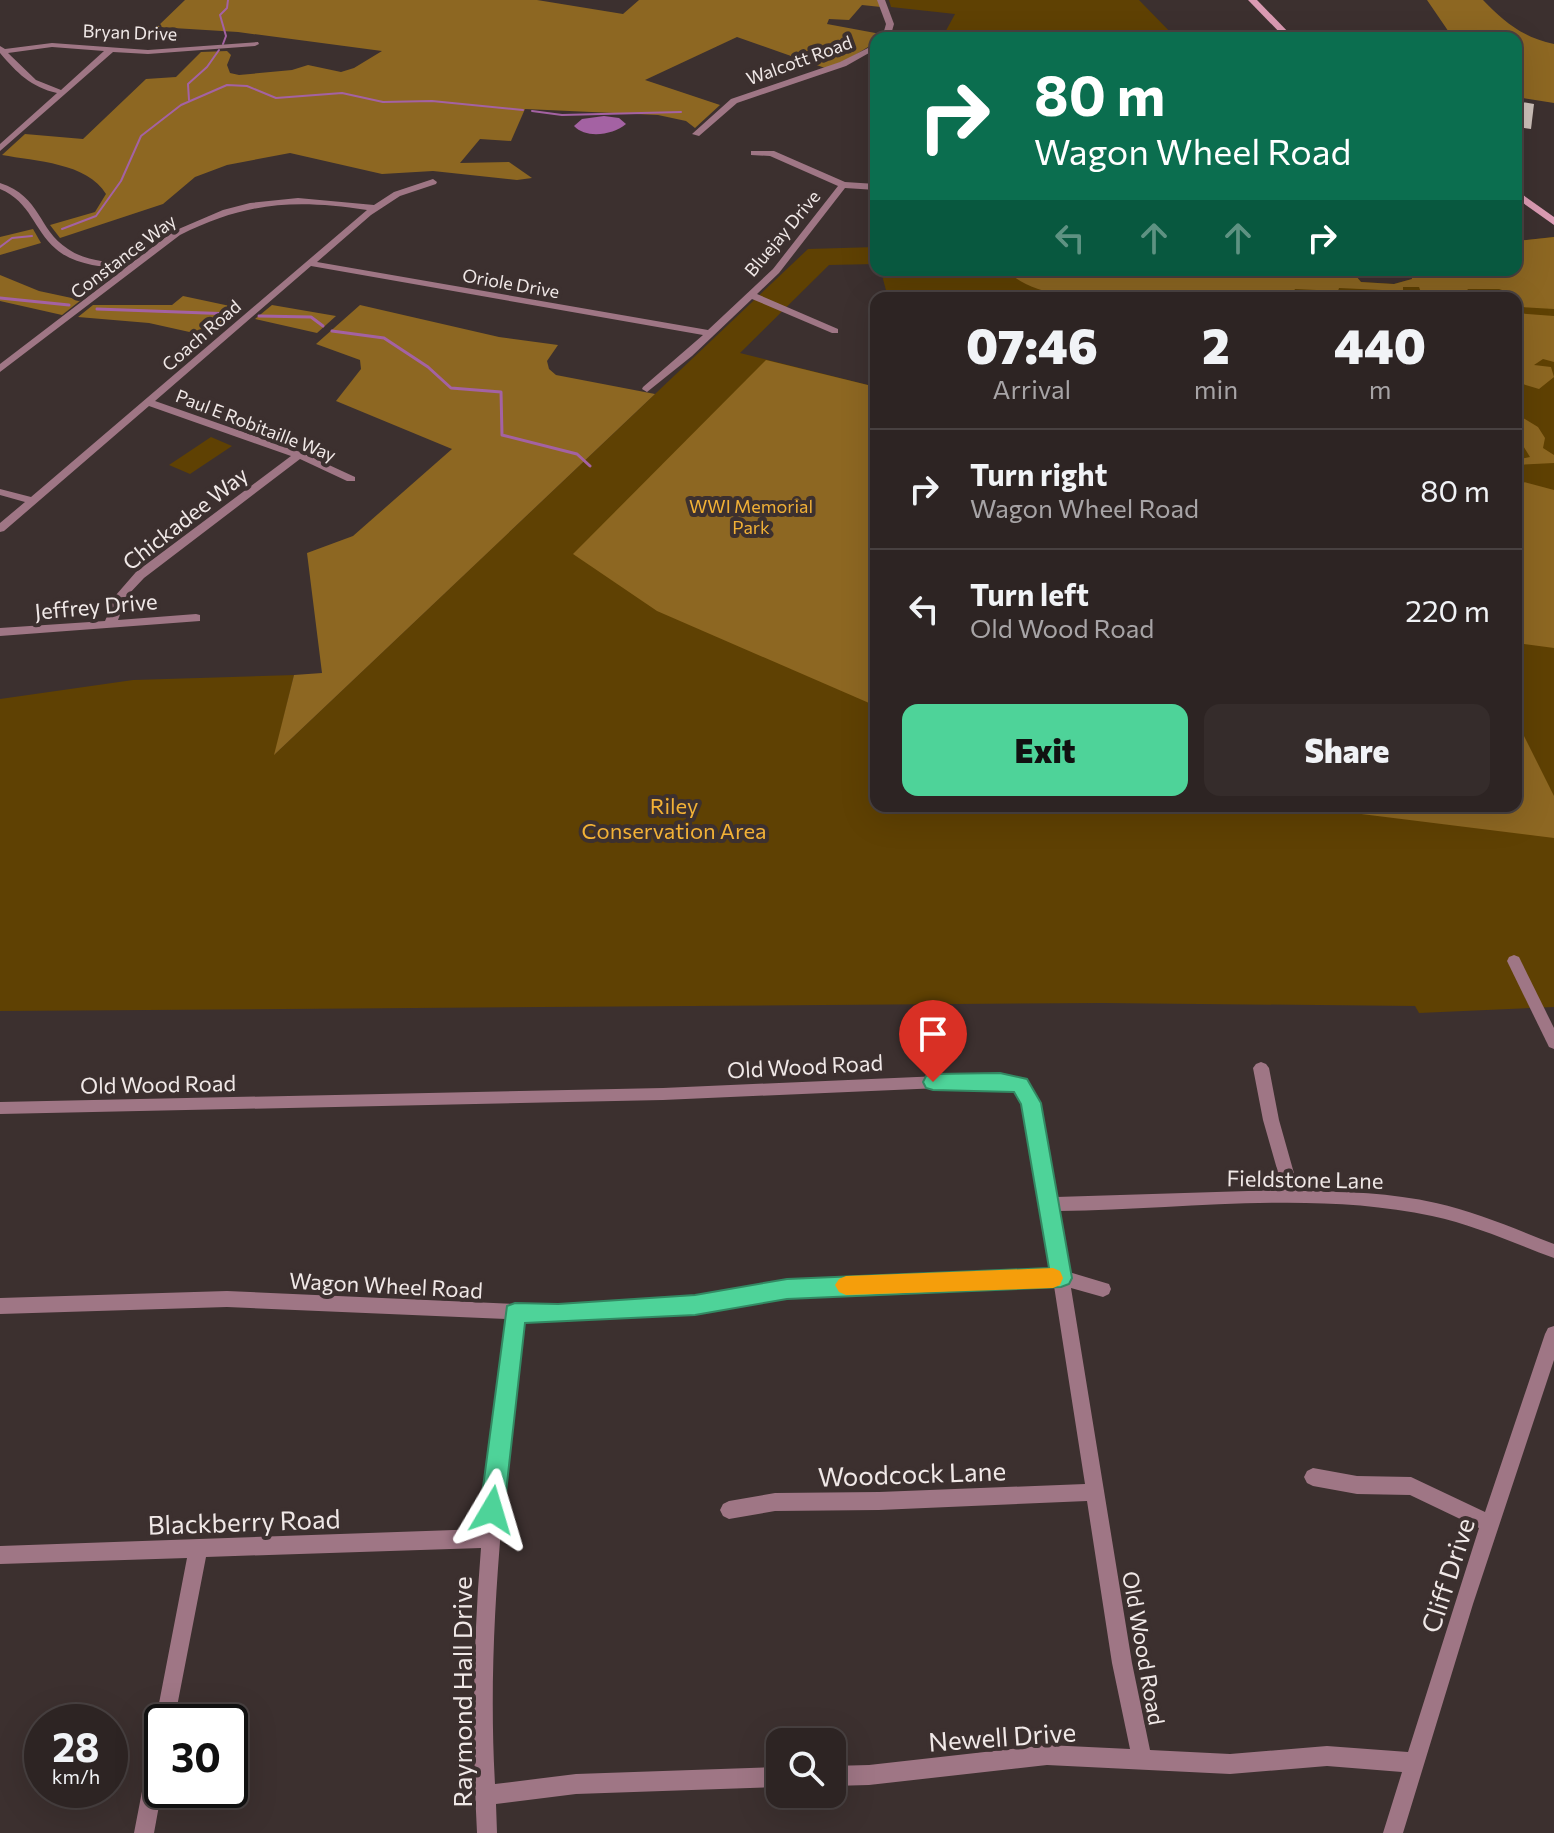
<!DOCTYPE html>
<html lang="en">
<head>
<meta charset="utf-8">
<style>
	:root { --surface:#2d2423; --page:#352c2b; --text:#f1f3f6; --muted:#a7a4a6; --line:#484141; --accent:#4ed399 }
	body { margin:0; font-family:Commissioner,sans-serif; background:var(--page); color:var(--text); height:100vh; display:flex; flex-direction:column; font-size:30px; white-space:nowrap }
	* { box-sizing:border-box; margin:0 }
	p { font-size:26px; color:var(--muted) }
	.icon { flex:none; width:44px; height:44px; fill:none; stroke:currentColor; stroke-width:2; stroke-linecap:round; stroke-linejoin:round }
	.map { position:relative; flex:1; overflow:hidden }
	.drawer { position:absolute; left:870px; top:292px; width:652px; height:520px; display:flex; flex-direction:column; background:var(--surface); border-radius:16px; box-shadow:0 8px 32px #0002,0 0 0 2px var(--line) }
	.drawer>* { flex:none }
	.top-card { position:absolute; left:870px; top:32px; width:652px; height:244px; border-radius:16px; box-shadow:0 8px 32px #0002,0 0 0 2px var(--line); background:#0b6e4f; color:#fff; overflow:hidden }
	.controls { position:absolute; left:766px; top:1728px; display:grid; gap:16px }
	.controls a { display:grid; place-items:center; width:80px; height:80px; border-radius:16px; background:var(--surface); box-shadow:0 8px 32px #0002,0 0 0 2px var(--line); font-size:40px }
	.speed { position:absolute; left:24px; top:1704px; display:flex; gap:16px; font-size:40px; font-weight:700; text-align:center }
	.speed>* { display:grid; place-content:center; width:104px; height:104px; border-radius:50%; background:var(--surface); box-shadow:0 8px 32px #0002,0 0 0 2px var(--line); line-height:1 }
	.speed small { font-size:20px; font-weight:400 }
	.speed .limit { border:4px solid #111; border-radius:12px; background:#fff; color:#111 }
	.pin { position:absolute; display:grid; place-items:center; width:68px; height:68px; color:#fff; margin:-82px -34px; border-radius:50% 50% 50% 0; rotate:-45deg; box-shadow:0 0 8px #0007 }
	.pin .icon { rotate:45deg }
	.me { position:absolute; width:88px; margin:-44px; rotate:7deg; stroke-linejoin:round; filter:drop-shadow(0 0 6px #0008) }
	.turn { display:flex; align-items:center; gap:28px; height:168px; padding:0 32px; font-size:36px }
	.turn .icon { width:104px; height:104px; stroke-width:2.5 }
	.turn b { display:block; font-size:56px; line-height:68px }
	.lanes { display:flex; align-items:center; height:76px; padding:0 32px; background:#0003; justify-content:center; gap:40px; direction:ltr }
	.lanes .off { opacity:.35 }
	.eta { display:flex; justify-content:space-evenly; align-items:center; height:136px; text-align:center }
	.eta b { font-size:48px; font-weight:800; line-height:56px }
	.cta { display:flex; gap:16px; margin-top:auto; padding:16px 32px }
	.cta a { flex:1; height:92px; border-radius:16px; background:var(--accent); color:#111; font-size:32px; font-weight:800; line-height:92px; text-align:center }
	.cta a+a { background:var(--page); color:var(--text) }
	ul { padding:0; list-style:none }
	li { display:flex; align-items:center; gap:24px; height:120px; padding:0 32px; border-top:2px solid var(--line) }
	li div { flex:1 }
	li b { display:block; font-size:30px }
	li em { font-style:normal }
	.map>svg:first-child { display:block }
	.green { fill:#5f4103 }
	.forest { fill:#8d6722 }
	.water { fill:#a462a3 }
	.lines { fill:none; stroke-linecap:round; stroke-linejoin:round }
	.stream-far1 { stroke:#a462a3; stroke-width:2 }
	.stream { stroke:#a462a3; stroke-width:3 }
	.building { fill:#cdc0b9 }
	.street { fill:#9f7685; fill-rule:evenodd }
	.secondary { fill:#db9bb3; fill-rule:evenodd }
	.route { fill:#4ed399; stroke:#338963; stroke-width:2 }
	.slow { fill:#f59e0b }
	.labels { text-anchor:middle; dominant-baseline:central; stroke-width:8; stroke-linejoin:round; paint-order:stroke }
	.far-street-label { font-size:18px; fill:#f0e8e7; stroke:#3c302f }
	.far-park-label { font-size:18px; fill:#f2b136; stroke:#3c302f }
	.street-label { font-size:22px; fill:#f0e8e7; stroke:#3c302f }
	.park-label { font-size:22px; fill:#f2b136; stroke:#3c302f }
	.near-street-label { font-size:26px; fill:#f0e8e7; stroke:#3c302f }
</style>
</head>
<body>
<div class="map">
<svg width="1554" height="1833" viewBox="0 0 1554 1833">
	<rect width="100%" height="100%" fill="#3c302f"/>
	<g class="green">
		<path d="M889,0H1139L1176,38H942L955,14L891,7Z"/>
		<path d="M1554,237V1007L1419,1013L1415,1006L1102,1003L0,1011V699L133,680L294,675L275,754L808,249L876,247V264L829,265L740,353L876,387V806H1516V298H888L883,279L884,270H1351L1361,282L1394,284L1412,279L1410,270H1516V241Z"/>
		<path d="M211,437L232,446L190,474L169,465Z"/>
	</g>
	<g class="forest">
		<path d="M185,0H537L623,14L639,0H878L881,7L862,5L849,20L829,19L827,24L886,35L876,38V42L847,60L825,68L737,37L645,80L720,105L695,128L686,121L658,115L525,109L511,141L480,139L460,163L509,162L532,178L517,180L433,171L382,174L290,153L227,165L195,177L163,204L60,238L50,225L95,212L106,194C88,163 35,161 2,155L25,134L83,139L146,79L176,77L201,52L227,51L231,55L227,65L230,73L239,75L292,70L308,65L341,72L354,68L382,51L238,32L157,27Z"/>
		<path d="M1427,0H1483C1504,22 1524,38 1554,44V103L1516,97V38H1453Z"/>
		<path d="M33,229L41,243L0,255V237Z"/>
		<path d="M1554,237V309L1520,307L1514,294L1499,289H1468L1461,298H1423L1419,287H1403V291L1339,288L1338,291L1295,289L1291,297C1224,289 1050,321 1007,270H1351L1361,282L1394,284L1412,279L1410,270H1516V241Z"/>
		<path d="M0,275L39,291L81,300L62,315L0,301Z"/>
		<path d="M183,296L244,309L212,337L149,323L78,317L93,305H172Z"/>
		<path d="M272,305L336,316L317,333L255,319Z"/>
		<path d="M360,305L499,337L558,345L547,361L549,369L556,375L655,394L274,755L294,675L322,673L307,553L353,536L452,449L336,401L361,369L360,360L316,344Z"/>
		<path d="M1516,313L1554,316V362L1543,359L1534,365L1551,367L1554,377L1539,389L1516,382Z"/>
		<path d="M766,360L876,387V706L657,611L573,554Z"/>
		<path d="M1516,407L1521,409L1518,415L1538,427L1545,438L1543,448L1554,455V463L1516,465V460L1530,457L1522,444L1516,441Z"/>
		<path d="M1516,480L1554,490V648L1516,643Z"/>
		<path d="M1516,720L1554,796V838L1297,806H1516Z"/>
	</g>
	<path class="water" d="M604,116L619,118L626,124C613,135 586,139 574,126L582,119Z"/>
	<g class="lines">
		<g class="stream-far1">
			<path d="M223,44L226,36L220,15L227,8L228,0"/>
			<path d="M189,100L188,84L207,67L219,50"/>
			<path d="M532,111L562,115L681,112"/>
			<path d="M62,229L96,216L121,181L141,136L181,105L227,85L247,86L276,98L342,93L383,102L432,101L523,110"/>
			<path d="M0,247L12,238L32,236"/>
		</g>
		<g class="stream">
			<path d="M0,298L69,305"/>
			<path d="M97,309L233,314"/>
			<path d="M259,316L311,317L323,326"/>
			<path d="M332,331L384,338L428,367L451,388L501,392L502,435L577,454L590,466"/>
		</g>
	</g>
	<path class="building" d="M1516,101L1534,104L1531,129L1516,127Z"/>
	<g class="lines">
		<g class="street">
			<path d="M877,0H885L894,24L890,38H882L886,24Z"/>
			<path d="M258,42L259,44L255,46L148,54L113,52L0,151V144L57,93C31,87 17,73 0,53V46L5,49L52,43L148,50ZM52,47L104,51L61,90L36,80L8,53Z"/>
			<path d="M876,44V49L846,66L737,103L699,136L692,134L731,99L840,62Z"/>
			<path d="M751,151H774L845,182L876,184V190L845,188L779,273L757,294L838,329V333H832L752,299L692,356L647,392L642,389L643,387L703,335L311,266L155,401L303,453L355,477V481H347L300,459L144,578L127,596L118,620L196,614L200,615V621L0,636V628L105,621L116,595L136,572L291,456L149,406L4,531L0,532V523L25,502L0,495V489L31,497L367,210C295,199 246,202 180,235L0,372V364L123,270C101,266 74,265 56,249C33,229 31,202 0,189V183C42,197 37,229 68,249C85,261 109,262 129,265L174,231L223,210L250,203L298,198L374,205L394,192L433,179L437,182L436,184L400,196L371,215L317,262L708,330L773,269L838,186L770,156L751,155Z"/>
			<path d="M1514,955L1519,957L1554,1028V1049L1549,1047L1507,961L1509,957Z"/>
			<path d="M1261,1062L1266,1064L1269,1068L1279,1120L1299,1191C1344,1191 1392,1193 1436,1203C1477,1212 1515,1229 1554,1244V1258C1514,1243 1474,1225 1432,1216C1311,1190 1182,1210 1059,1211L1069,1272L1109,1284L1111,1289L1109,1294L1103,1297L1071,1288L1132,1663L1150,1750L1230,1754L1327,1746L1408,1752L1479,1528L1410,1495L1357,1494L1313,1486L1307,1483L1304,1477L1307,1471L1313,1468L1357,1476L1411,1477L1485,1512L1545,1334L1548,1328L1554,1326V1360L1473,1604L1403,1833H1383L1402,1772L1327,1766L1230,1774L1047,1765L869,1785L832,1786V1766L869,1765L1047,1745L1130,1749L1112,1663L1087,1501L879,1510L775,1511L729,1519L723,1516L720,1510L723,1504L729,1501L775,1493L879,1492L1085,1484L1054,1286L889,1290L787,1297L695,1313L558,1322L523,1320C506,1473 486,1629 495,1784L576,1774L780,1767V1787L576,1794L496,1804L497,1833H477C472,1738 473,1643 481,1548L206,1557L174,1722H162V1789L154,1833H134L187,1558L0,1564V1546L483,1529L506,1319L227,1307L0,1314V1298L227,1291L558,1306L695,1297L787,1281L889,1276L1052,1271L1024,1104L1016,1091L963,1087L663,1100L0,1114V1102L663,1088L963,1075L1025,1081L1039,1103L1056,1197L1283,1190L1263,1120L1253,1068L1256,1064Z"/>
		</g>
		<g class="secondary">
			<path d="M1248,0H1257L1294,38H1285Z"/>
			<path d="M1516,190L1554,217V225L1516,198Z"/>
		</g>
	</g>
	<path class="route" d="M1000,1073L1027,1079L1041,1103L1072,1278L1069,1284L1061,1287L787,1299L695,1315L525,1323L504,1510L501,1518L492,1522L484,1518L480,1510L507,1306L515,1303L558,1304L695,1295L787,1279L1049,1268L1021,1104L1014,1092L933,1090L926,1088L923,1082L926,1076L933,1074Z"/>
	<path class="slow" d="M1053,1268L1060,1271L1063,1278L1060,1285L1053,1288L846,1295L839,1292L835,1285L839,1279L846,1276Z"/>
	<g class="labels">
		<g class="far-street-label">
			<text transform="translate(130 32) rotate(2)">Bryan Drive</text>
			<text transform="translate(799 60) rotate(-20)">Walcott Road</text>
			<text transform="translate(782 233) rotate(-50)">Bluejay Drive</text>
			<text transform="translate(123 256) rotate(-37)">Constance Way</text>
			<text transform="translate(511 283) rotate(10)">Oriole Drive</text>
			<text transform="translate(201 335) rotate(-41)">Coach Road</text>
			<text transform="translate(256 425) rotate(21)">Paul E Robitaille Way</text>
		</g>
		<g class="far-park-label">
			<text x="751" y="506">WWI Memorial<tspan x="751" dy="21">Park</tspan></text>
		</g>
		<g class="street-label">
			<text transform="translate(185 518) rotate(-38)">Chickadee Way</text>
			<text transform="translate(96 606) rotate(-5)">Jeffrey Drive</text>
			<text transform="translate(805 1066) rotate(-3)">Old Wood Road</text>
			<text transform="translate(158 1084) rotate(-1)">Old Wood Road</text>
			<text transform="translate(1305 1179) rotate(1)">Fieldstone Lane</text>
			<text transform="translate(386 1285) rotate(3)">Wagon Wheel Road</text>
			<text transform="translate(1144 1648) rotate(80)">Old Wood Road</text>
		</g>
		<g class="park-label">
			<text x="674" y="805">Riley<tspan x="674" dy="25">Conservation Area</tspan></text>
		</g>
		<g class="near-street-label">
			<text transform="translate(912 1473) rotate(-2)">Woodcock Lane</text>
			<text transform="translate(244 1521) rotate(-2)">Blackberry Road</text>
			<text transform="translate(1447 1575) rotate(-72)">Cliff Drive</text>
			<text transform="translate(461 1692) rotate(-90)">Raymond Hall Drive</text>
			<text transform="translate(1002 1736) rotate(-4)">Newell Drive</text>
		</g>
	</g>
</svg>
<div class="controls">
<a><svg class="icon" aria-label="search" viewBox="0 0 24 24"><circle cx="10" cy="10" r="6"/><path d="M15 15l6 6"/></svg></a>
</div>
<div class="speed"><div>28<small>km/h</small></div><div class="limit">30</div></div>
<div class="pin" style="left:933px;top:1082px;background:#d93025"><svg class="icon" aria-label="arrive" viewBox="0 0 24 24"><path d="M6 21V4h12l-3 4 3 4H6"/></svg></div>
<svg class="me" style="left:492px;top:1510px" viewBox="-20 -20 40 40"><path d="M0-17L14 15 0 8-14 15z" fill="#4ed399" stroke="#fff" stroke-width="4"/></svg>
<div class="top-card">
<div class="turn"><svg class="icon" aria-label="right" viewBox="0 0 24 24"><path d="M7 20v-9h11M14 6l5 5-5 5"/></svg><div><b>80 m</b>Wagon Wheel Road</div></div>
<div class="lanes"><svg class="icon off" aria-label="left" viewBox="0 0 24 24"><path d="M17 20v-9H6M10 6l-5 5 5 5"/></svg><svg class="icon off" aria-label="ahead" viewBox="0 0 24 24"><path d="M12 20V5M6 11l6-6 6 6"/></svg><svg class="icon off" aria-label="ahead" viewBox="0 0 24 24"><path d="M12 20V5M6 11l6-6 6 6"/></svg><svg class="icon" aria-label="right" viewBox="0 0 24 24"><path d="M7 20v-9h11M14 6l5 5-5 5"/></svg></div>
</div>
<section class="drawer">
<div class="eta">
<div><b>07:46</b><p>Arrival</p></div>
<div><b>2</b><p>min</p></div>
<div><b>440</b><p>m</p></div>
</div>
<ul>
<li><svg class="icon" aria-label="right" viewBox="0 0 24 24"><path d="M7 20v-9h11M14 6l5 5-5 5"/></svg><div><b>Turn right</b><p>Wagon Wheel Road</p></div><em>80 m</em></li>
<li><svg class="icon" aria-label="left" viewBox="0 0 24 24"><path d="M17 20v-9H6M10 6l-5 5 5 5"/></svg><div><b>Turn left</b><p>Old Wood Road</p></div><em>220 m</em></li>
</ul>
<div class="cta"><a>Exit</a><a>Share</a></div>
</section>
</div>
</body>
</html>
